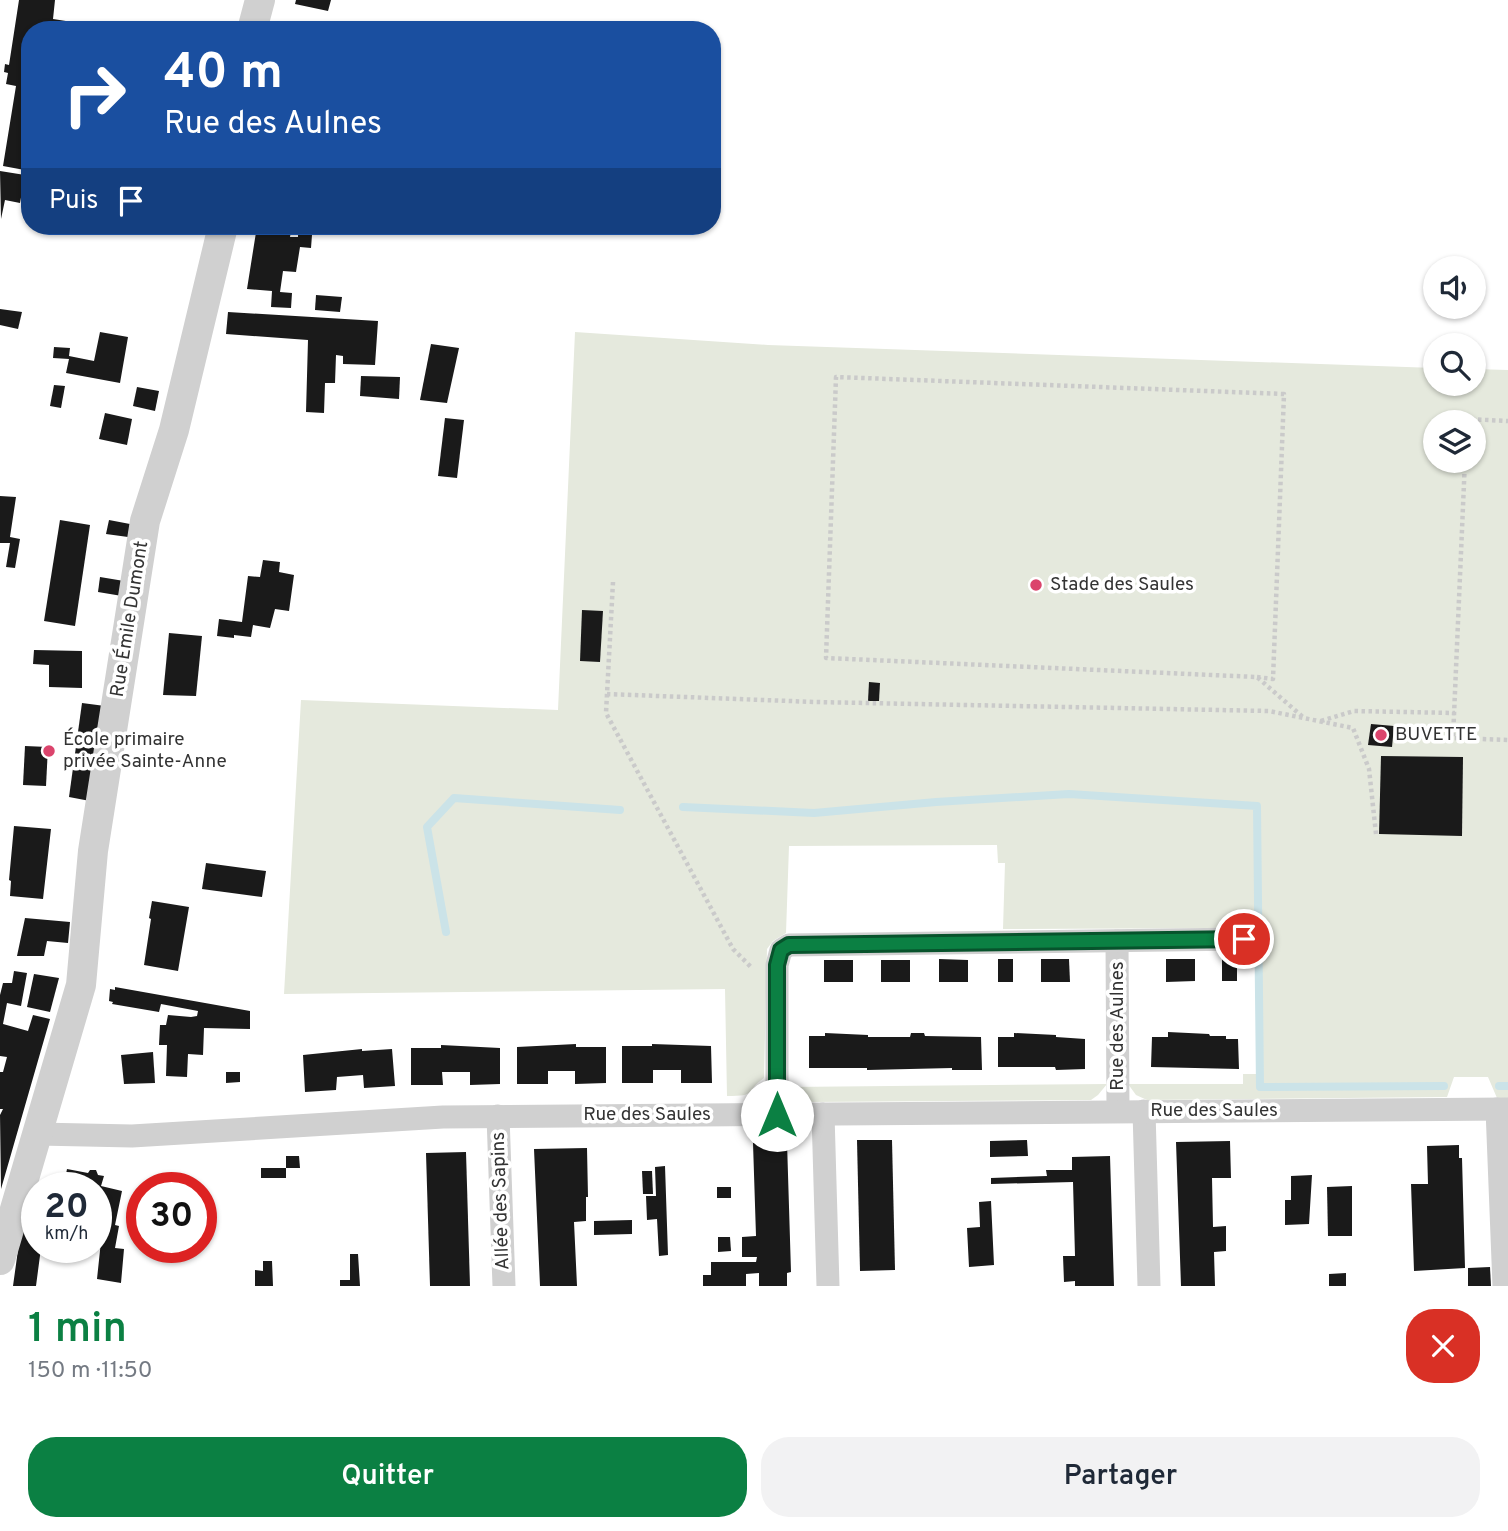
<!DOCTYPE html>
<html lang="fr">
<head>
<meta charset="utf-8">
<style>
	:root { --surface:#fff; --page:#f2f2f3; --text:#1f2937; --muted:#747a83; --accent:#0b8043 }
	body { margin:0; font-family:Overpass,sans-serif; background:var(--page); color:var(--text); height:100vh; display:flex; flex-direction:column; font-size:26px; white-space:nowrap }
	* { box-sizing:border-box; margin:0 }
	p { font-size:23px; color:var(--muted) }
	.icon { flex:none; width:38px; height:38px; fill:none; stroke:currentColor; stroke-width:2; stroke-linecap:round; stroke-linejoin:round }
	.map { position:relative; height:1286px; overflow:hidden }
	.sheet { display:flex; flex-direction:column; background:var(--surface); flex:1 }
	.sheet>* { flex:none }
	.hud { position:absolute; left:21px; top:21px; width:700px; height:214px; border-radius:28px; box-shadow:0 2px 5px #0004; background:#1a4fa0; color:#fff; overflow:hidden }
	.tools { position:absolute; left:1423px; top:256px; display:grid; gap:14px }
	.tools a { display:grid; place-items:center; width:63px; height:63px; border-radius:50%; background:var(--surface); box-shadow:0 2px 5px #0004; font-size:35px }
	.speed { position:absolute; left:21px; top:1172px; display:flex; gap:14px; font-size:35px; font-weight:700; text-align:center }
	.speed>* { display:grid; place-content:center; width:91px; height:91px; border-radius:50%; background:var(--surface); box-shadow:0 2px 5px #0004; line-height:1 }
	.speed small { font-size:18px; font-weight:400 }
	.speed .limit { border:10px solid #d22; background:#fff; color:#111 }
	.pin { position:absolute; display:grid; place-items:center; width:60px; height:60px; color:#fff; margin:-30px; border:4px solid #fff; border-radius:50%; box-shadow:0 2px 7px #0007 }
	.me { position:absolute; width:77px; margin:-38px; rotate:0deg; stroke-linejoin:round; filter:drop-shadow(0 0 5px #0008) }
	.turn { display:flex; align-items:center; gap:24px; height:147px; padding:0 28px; font-size:32px }
	.turn .icon { width:91px; height:91px; stroke-width:2.5 }
	.turn b { display:block; font-size:49px; line-height:60px }
	.then { display:flex; align-items:center; height:66px; padding:0 28px; background:#0003; gap:14px; font-size:26px }
	.round { display:grid; place-items:center; flex:none; width:74px; height:74px; border-radius:28px; background:var(--page) }
	.summary { display:flex; align-items:center; justify-content:space-between; height:119px; padding:0 28px }
	h1 { font-size:42px; font-weight:600; line-height:52px; color:var(--accent) }
	.action { display:flex; gap:14px; margin-top:auto; padding:14px 28px }
	.action a { flex:1; height:80px; border-radius:28px; background:var(--accent); color:#fff; font-size:28px; font-weight:600; line-height:80px; text-align:center }
	.action a+a { background:var(--page); color:var(--text) }
	.map>svg:first-child { display:block }
	.green { fill:#e5e9dd; fill-rule:evenodd }
	.lines { fill:none; stroke-linecap:round; stroke-linejoin:round }
	.stream { stroke:#cbe3e8; stroke-width:8 }
	.building { fill:#1a1a1a }
	.path { stroke:#cacaca; stroke-width:4.5; stroke-dasharray:3.5 3.5; stroke-linecap:butt }
	.minor { stroke:#d0d0d0; stroke-width:23 }
	.tertiary { stroke:#d0d0d0; stroke-width:30 }
	.route-casing { stroke:#07532c; stroke-width:18 }
	.route { stroke:#0b8043; stroke-width:12 }
	.poi-dot { fill:#db446c; stroke:#fff; stroke-width:2.5 }
	.labels { text-anchor:middle; dominant-baseline:central; stroke-width:7; stroke-linejoin:round; paint-order:stroke }
	.poi-label { font-size:19px; fill:#333; stroke:#fff; text-anchor:start }
	.street-label { font-size:19px; fill:#333; stroke:#fff }
</style>
</head>
<body>
<div class="map">
<svg width="1508" height="1286" viewBox="0 0 1508 1286">
	<rect width="100%" height="100%" fill="#fff"/>
	<g class="green">
		<path d="M575,332L768,345L1435,368V383H1474V369L1508,370V1098H1497L1488,1077H1454L1447,1097L1147,1100L1136,1095L1128,1084H1243V1074H1259L1260,953L1250,952V928L1003,929L1005,863H998L997,845L789,846L786,933L773,941L767,949L764,1078C744,1092 758,1096 727,1096L725,989L284,994L301,700L558,710ZM1435,422H1474V460H1435Z"/>
		<path d="M1107,1084L1098,1095L1091,1100L809,1102L798,1097L789,1087Z"/>
	</g>
	<g class="lines">
		<g class="stream">
			<path d="M683,807L814,813L936,802L1069,794L1257,806L1260,1087L1444,1086"/>
			<path d="M446,932L427,827L454,798L620,810"/>
			<path d="M1499,1086H1508"/>
		</g>
	</g>
	<g class="building">
		<path d="M19,0H55L53,19L98,26V30H30V171L3,166L16,86L6,84L8,73L4,72L5,64L9,65Z"/>
		<path d="M296,0H331L328,11L295,4Z"/>
		<path d="M0,171L25,175L20,203L5,200L1,219Z"/>
		<path d="M257,226H292L290,237H298V234L312,235L311,248L300,247L296,272L283,271L280,292L292,293L291,308L271,307L272,291L247,289Z"/>
		<path d="M316,295L342,297L340,312L315,310Z"/>
		<path d="M0,309L22,312L18,329L0,325Z"/>
		<path d="M228,312L378,321L375,365L343,364V356L336,355L335,383H325L324,413L306,412L308,340L226,334Z"/>
		<path d="M100,332L128,337L120,383L66,373L69,359L53,358L54,347L70,348L69,356L94,361Z"/>
		<path d="M431,344L459,348L447,403L420,400Z"/>
		<path d="M361,376L400,377L399,399L360,396Z"/>
		<path d="M54,385L65,386L61,408L50,406Z"/>
		<path d="M137,387L159,391L155,411L133,406Z"/>
		<path d="M105,413L132,419L127,445L99,439Z"/>
		<path d="M445,418L464,420L457,478L438,476Z"/>
		<path d="M0,496L16,497L10,537L20,539L15,568L6,567L10,543H0Z"/>
		<path d="M60,520L90,525L75,626L44,621Z"/>
		<path d="M109,520L130,524L128,537L106,534Z"/>
		<path d="M263,560L280,562L279,572L294,575L289,611L275,609L270,628L253,625L251,637L234,635V638L217,636L219,619L242,622L248,576L260,577Z"/>
		<path d="M100,577L124,581L122,596L98,592Z"/>
		<path d="M582,610L603,611L600,662L580,661Z"/>
		<path d="M169,633L202,636L196,696L163,695Z"/>
		<path d="M34,650L82,651V688L49,687V665L33,664Z"/>
		<path d="M869,682L880,683L879,701H868Z"/>
		<path d="M82,703L105,706L90,801L69,797Z"/>
		<path d="M1371,724L1394,726L1392,747L1368,745Z"/>
		<path d="M25,746L48,747L46,786L23,785Z"/>
		<path d="M1381,756L1463,757L1462,836L1379,834Z"/>
		<path d="M14,826L51,829L43,899L10,896L11,881L9,880Z"/>
		<path d="M206,863L266,871L262,897L202,889Z"/>
		<path d="M152,901L189,907L178,971L144,965L151,919L149,918Z"/>
		<path d="M25,918L70,922L68,943L47,941L44,956H17Z"/>
		<path d="M939,959L968,960V982H939Z"/>
		<rect x="998" y="959" width="15" height="23"/>
		<path d="M1041,959H1069L1070,982H1041Z"/>
		<path d="M1166,959H1195V981L1166,982Z"/>
		<rect x="1222" y="959" width="15" height="22"/>
		<rect x="824" y="960" width="29" height="22"/>
		<rect x="881" y="960" width="29" height="22"/>
		<path d="M14,971L27,973L21,1006L7,1003L3,1024L28,1031L33,1015L50,1019L1,1189L0,1115L3,1109H0V1072H3L7,1057L0,1056V995L3,983H12Z"/>
		<path d="M34,974L59,978L50,1012L27,1007Z"/>
		<path d="M115,987L250,1011V1029L204,1028L203,1055L188,1054L187,1077L166,1076L167,1045H159L160,1025H166L168,1015L191,1017L197,1016L198,1011L161,1004L159,1012L112,1004L113,1002L109,1001L110,989L115,990Z"/>
		<path d="M1168,1032L1209,1034L1210,1036H1226V1039H1238L1239,1069L1151,1067L1152,1037H1168Z"/>
		<path d="M825,1033L868,1035V1037H910L911,1033H924L925,1036L981,1037L982,1070H952V1068L867,1070V1068H809V1036H825Z"/>
		<path d="M1014,1033L1056,1035V1037L1085,1039V1069L1056,1070L1055,1067H998V1037H1014Z"/>
		<path d="M576,1044V1047H606V1083L575,1084V1071H548V1084H517V1047Z"/>
		<path d="M652,1044L711,1046L712,1083H681V1070H653V1083H622V1046H652Z"/>
		<path d="M441,1045L500,1048V1084L470,1085V1072H442L443,1085H411V1048H441Z"/>
		<path d="M362,1049V1051L392,1049L395,1086L364,1088L363,1075L337,1077L336,1090L305,1092L303,1055Z"/>
		<path d="M153,1052L155,1083L124,1084L121,1055Z"/>
		<path d="M226,1072H240V1082L226,1083Z"/>
		<path d="M857,1140H892L895,1270L860,1271Z"/>
		<path d="M1027,1140L1028,1156L990,1157V1141Z"/>
		<path d="M1230,1141L1231,1178H1212L1213,1227L1226,1226V1251L1214,1252L1215,1286H1181L1176,1142Z"/>
		<path d="M787,1142L791,1272L787,1273V1286H759V1273L746,1274V1286H703V1275H711V1262H756L757,1257H742V1237L756,1236L753,1143Z"/>
		<path d="M1459,1145V1158H1462L1465,1268L1414,1271L1411,1184H1428L1427,1146Z"/>
		<path d="M587,1148L588,1197H586V1221L574,1222L577,1286H540L534,1149Z"/>
		<path d="M466,1152L470,1286H430L426,1153Z"/>
		<path d="M286,1156H299L300,1168H286Z"/>
		<path d="M1110,1156L1114,1286H1075V1281L1064,1282L1063,1256H1075L1073,1182L991,1184V1178L1047,1176L1046,1170H1072V1157Z"/>
		<path d="M665,1166L668,1255L659,1256L657,1219L647,1220L646,1196H656L655,1167Z"/>
		<rect x="261" y="1168" width="25" height="10"/>
		<path d="M67,1169L88,1173L90,1170H96L98,1175L104,1176L101,1186L122,1191L115,1225L119,1226L115,1248L124,1249L121,1283L97,1279L103,1222L96,1221V1188H46L49,1176L65,1179Z"/>
		<path d="M642,1171H652L653,1194H643Z"/>
		<path d="M1312,1175L1309,1224L1285,1225V1200H1291V1176Z"/>
		<path d="M1352,1186V1236H1328L1327,1187Z"/>
		<rect x="717" y="1187" width="14" height="11"/>
		<path d="M991,1201L994,1265L969,1267L967,1228L980,1227L979,1202Z"/>
		<path d="M632,1220V1234L594,1235V1221Z"/>
		<path d="M22,1221L37,1223V1248H41L36,1286H13Z"/>
		<path d="M718,1237H730L731,1251L718,1252Z"/>
		<path d="M350,1254H358L360,1286H340V1280H350Z"/>
		<path d="M263,1261H272L273,1286H255V1270L263,1271Z"/>
		<path d="M1490,1267L1491,1286H1468V1268Z"/>
		<path d="M1346,1273V1286H1329V1274Z"/>
	</g>
	<g class="lines">
		<g class="path">
			<path d="M1467,422V419L1508,421"/>
			<path d="M1465,460L1453,738L1508,740"/>
			<path d="M613,582L607,694L815,702L1269,711L1353,728L1369,769L1376,834"/>
			<path d="M1257,677L1273,679L1284,394L836,377L826,658L1257,677L1304,718"/>
			<path d="M607,694L606,713L733,949L752,968"/>
			<path d="M1321,721L1354,711L1455,713"/>
		</g>
		<g class="minor">
			<path d="M1117,941L1118,1111"/>
			<path d="M1497,1109L1504,1286"/>
			<path d="M1144,1111L1149,1286"/>
			<path d="M777,1114V965L781,950L789,945L1244,939"/>
			<path d="M823,1114L828,1286"/>
			<path d="M498,1116L504,1286"/>
			<path d="M38,1134L132,1136L443,1117L1508,1109"/>
		</g>
		<g class="tertiary">
			<path d="M252,30L260,0"/>
			<path d="M0,1260L81,985L93,851L145,521L174,430L223,226"/>
		</g>
	</g>
	<g class="lines">
		<defs>
			<path id="route" d="M777,1115V965L781,950L789,945L1244,939"/>
		</defs>
		<use href="#route" class="route-casing"/>
		<use href="#route" class="route"/>
	</g>
	<g class="poi-dot">
		<circle cx="1036" cy="585" r="7"/>
		<circle cx="1381" cy="735" r="7"/>
		<circle cx="49" cy="751" r="7"/>
	</g>
	<g class="labels">
		<g class="poi-label">
			<text x="1050" y="585">Stade des Saules</text>
			<text x="1395" y="735">BUVETTE</text>
			<text x="63" y="740">École primaire<tspan x="63" dy="22">privée Sainte-Anne</tspan></text>
		</g>
		<g class="street-label">
			<text transform="translate(130 619) rotate(-81)">Rue Émile Dumont</text>
			<text transform="translate(1118 1026) rotate(-90)">Rue des Aulnes</text>
			<text x="1214" y="1111">Rue des Saules</text>
			<text x="647" y="1115">Rue des Saules</text>
			<text transform="translate(501 1201) rotate(-92)">Allée des Sapins</text>
		</g>
	</g>
</svg>
<div class="tools">
<a><svg class="icon" aria-label="sound" viewBox="0 0 24 24"><path d="M4 9h4l5-4v14l-5-4H4zM17 9q2 3 0 6"/></svg></a>
<a><svg class="icon" aria-label="search" viewBox="0 0 24 24"><circle cx="10" cy="10" r="6"/><path d="M15 15l6 6"/></svg></a>
<a><svg class="icon" aria-label="layers" viewBox="0 0 24 24"><path d="M12 4l9 5-9 5-9-5zM3 14l9 5 9-5"/></svg></a>
</div>
<div class="speed"><div>20<small>km/h</small></div><div class="limit">30</div></div>
<div class="pin" style="left:1244px;top:939px;background:#d93025"><svg class="icon" aria-label="arrive" viewBox="0 0 24 24"><path d="M6 21V4h12l-3 4 3 4H6"/></svg></div>
<svg class="me" style="left:777px;top:1115px" viewBox="-20 -20 40 40"><circle r="19" fill="#fff"/><path d="M0-13L10 11 0 6-10 11z" fill="#0b8043"/></svg>
<div class="hud">
<div class="turn"><svg class="icon" aria-label="right" viewBox="0 0 24 24"><path d="M7 20v-9h11M14 6l5 5-5 5"/></svg><div><b>40 m</b>Rue des Aulnes</div></div>
<div class="then">Puis<svg class="icon" aria-label="arrive" viewBox="0 0 24 24"><path d="M6 21V4h12l-3 4 3 4H6"/></svg></div>
</div>
</div>
<section class="sheet">
<div class="summary"><div><h1>1 min</h1><p>150 m · 11:50</p></div><a class="round" style="background:#d93025;color:#fff"><svg class="icon" aria-label="close" viewBox="0 0 24 24"><path d="M6 6l12 12M18 6L6 18"/></svg></a></div>
<div class="action"><a>Quitter</a><a>Partager</a></div>
</section>
</body>
</html>
